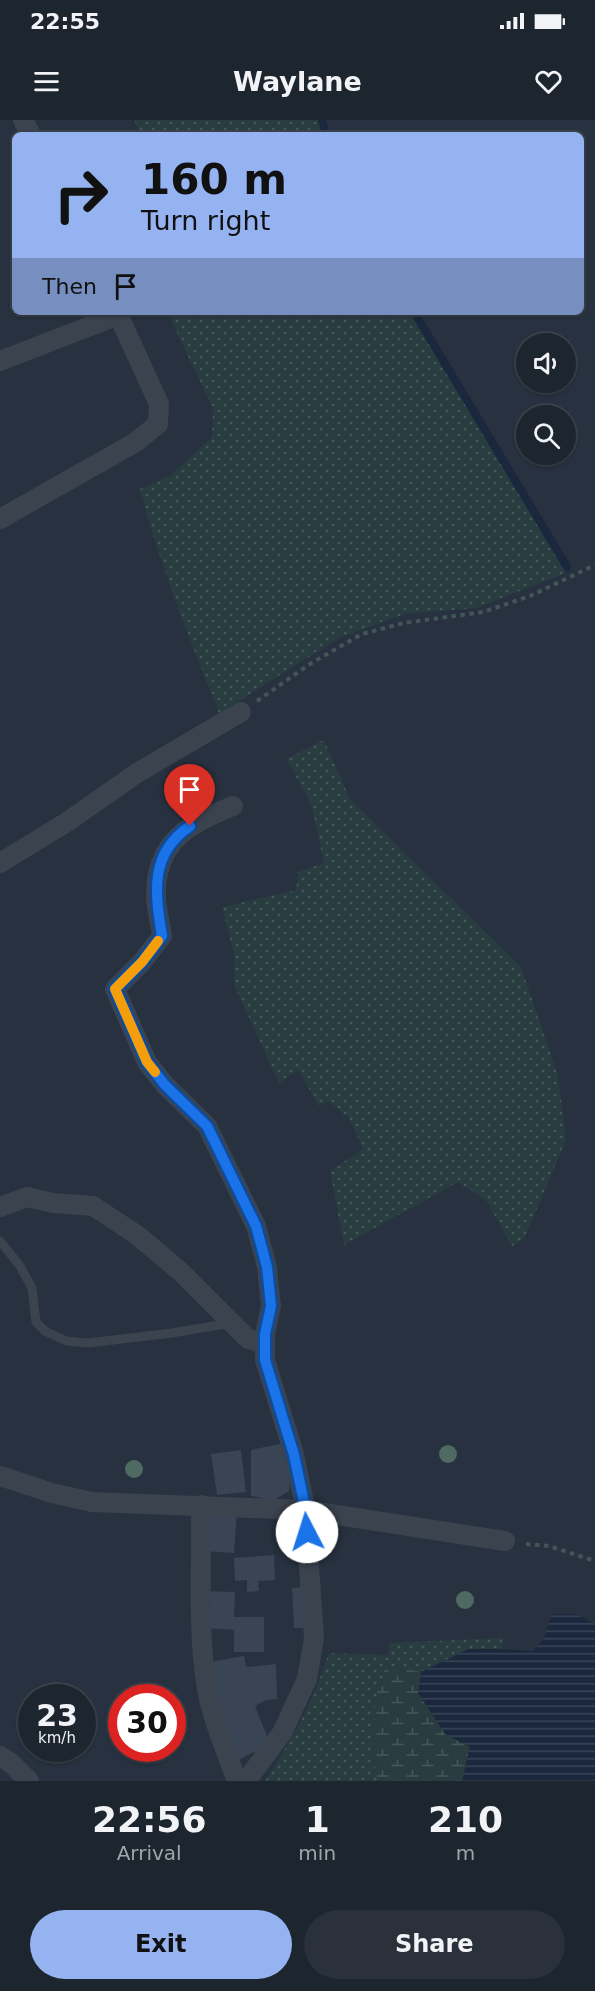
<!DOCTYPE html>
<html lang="en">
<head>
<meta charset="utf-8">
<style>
	:root { --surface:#1d252f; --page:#2a313b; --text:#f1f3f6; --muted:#a0a5aa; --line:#3b424b; --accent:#95b2f1 }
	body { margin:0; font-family:"DejaVu Sans",sans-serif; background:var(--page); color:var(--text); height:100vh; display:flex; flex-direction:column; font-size:22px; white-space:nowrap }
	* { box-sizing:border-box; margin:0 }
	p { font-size:20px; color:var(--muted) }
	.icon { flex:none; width:33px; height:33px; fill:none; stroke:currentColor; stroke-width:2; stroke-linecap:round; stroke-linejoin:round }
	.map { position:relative; height:1661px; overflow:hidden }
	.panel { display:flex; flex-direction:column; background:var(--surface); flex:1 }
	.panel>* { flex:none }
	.hud { position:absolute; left:12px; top:12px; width:572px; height:183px; border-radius:9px; box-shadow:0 2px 4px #0004,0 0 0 2px var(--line); background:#95b2f1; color:#111; overflow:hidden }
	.fabs { position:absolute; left:516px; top:213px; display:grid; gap:12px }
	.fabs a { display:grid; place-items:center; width:60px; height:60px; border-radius:50%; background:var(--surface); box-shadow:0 2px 4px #0004,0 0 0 2px var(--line); font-size:30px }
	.speed { position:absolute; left:18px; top:1564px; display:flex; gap:12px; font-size:30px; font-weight:700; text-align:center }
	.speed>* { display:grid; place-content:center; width:78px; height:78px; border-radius:50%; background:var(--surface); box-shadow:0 2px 4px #0004,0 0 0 2px var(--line); line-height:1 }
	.speed small { font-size:15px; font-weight:400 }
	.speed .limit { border:9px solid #d22; background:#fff; color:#111 }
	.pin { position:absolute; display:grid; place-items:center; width:51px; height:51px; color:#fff; margin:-62px -26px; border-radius:50% 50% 50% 0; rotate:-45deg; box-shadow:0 0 6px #0007 }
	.pin .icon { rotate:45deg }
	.me { position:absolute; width:66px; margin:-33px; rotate:355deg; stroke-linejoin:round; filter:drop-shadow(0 0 4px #0008) }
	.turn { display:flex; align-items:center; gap:21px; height:126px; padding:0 30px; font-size:27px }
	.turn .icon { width:78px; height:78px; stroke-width:2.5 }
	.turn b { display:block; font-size:42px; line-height:51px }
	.then { display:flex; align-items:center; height:57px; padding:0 30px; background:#0003; gap:12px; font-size:22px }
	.eta { display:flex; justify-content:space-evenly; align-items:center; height:102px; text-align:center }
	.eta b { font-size:36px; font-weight:700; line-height:42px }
	.action { display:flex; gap:12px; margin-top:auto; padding:12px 30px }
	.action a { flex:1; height:69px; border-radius:36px; background:var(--accent); color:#111; font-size:24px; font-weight:700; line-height:69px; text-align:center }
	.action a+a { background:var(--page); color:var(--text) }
	.status { display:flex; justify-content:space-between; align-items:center; height:42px; padding:0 30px; background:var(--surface); direction:ltr }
	.status svg { height:16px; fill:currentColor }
	header { display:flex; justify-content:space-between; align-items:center; height:78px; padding:0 30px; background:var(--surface); font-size:27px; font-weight:700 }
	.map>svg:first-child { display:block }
	.grass { fill:url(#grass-dots) }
	.wetland { fill:url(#wetland-marsh) }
	.water { fill:url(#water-rules) }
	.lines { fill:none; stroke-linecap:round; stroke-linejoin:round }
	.stream { stroke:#1a273d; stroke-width:8 }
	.building { fill:#394455 }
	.path { stroke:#425658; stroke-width:4; stroke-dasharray:4.5 4.5; stroke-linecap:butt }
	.service { stroke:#3b434f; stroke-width:9 }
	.minor { stroke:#3b434f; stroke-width:20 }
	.tree { fill:#4f6a60 }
	.route-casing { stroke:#114b97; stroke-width:15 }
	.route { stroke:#1a73e8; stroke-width:10 }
	.slow { stroke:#f59e0b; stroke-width:10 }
</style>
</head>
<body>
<div class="status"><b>22:55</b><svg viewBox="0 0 49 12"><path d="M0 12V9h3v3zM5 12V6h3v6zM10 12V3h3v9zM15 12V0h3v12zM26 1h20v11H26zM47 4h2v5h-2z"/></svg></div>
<header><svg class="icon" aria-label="menu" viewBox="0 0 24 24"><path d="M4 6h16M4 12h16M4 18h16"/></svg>Waylane<svg class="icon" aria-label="heart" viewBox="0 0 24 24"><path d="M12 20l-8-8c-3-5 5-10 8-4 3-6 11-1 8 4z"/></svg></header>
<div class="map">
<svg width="595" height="1661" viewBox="0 0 595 1661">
	<defs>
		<pattern id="grass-dots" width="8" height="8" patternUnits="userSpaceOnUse" patternTransform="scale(1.5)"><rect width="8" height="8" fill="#293d40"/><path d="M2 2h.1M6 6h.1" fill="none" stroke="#46575a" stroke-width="1.8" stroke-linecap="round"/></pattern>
		<pattern id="wetland-marsh" width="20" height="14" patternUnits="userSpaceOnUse" patternTransform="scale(1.5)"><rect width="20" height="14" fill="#293d40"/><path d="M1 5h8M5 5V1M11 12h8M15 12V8" fill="none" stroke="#46575a"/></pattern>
		<pattern id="water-rules" width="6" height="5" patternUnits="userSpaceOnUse" patternTransform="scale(1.5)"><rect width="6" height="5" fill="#1a273d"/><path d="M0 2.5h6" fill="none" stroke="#394558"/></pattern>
	</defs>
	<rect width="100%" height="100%" fill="#27313f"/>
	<g class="grass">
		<path d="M134,0H322L326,15H141Z"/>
		<path d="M174,192H414L567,447L563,454L476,488L405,494L339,518L219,593C190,520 160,446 140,369L170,356L212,317L213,289L171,200Z"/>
		<path d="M324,620L350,679L521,847L558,956L566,1020L524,1119L512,1126L486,1080L458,1062L344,1125L330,1051L363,1029L349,998L328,981L319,986L298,950L279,963L234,865V834L222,787L296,770L298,752L324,743L311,683L286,639Z"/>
		<path d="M503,1518L502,1529H469L421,1552L386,1546L373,1639L378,1661H265C293,1619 313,1581 329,1533L389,1535V1523Z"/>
	</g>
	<path class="wetland" d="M386,1546L421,1552L418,1573L445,1614L470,1627L462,1661H378L373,1639L375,1579Z"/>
	<path class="water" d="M552,1494H576L595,1504V1661H462L470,1627L445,1614L418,1573L421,1552L469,1529H502L533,1531L544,1518Z"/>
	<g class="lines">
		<g class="stream">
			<path d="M322,0L326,15"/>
			<path d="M414,192L567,447"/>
		</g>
	</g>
	<g class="building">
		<path d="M284,1323L291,1351L289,1371L274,1380L251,1376V1330Z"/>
		<path d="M241,1330L246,1372L217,1375L211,1334Z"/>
		<path d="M208,1390L237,1392L234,1433L206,1431Z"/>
		<path d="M274,1435L275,1460L258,1461L259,1471L247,1472V1460L235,1461L234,1438Z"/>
		<path d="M303,1467L305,1508H294L292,1468Z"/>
		<path d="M207,1471L235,1472L234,1497H264V1532H234V1510L206,1508Z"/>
		<path d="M244,1536L246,1547L276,1544L277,1579L266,1580L255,1586L269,1621L266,1626L238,1640L224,1609L210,1542Z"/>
	</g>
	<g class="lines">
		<g class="path">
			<path d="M257,581L310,544L362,514L404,503L483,492L530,476L595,445"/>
			<path d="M526,1424L549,1426L595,1441"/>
		</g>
		<path class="service" d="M0,1121L20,1146L32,1168L36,1202L45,1211L66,1221L88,1223L172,1213L231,1203"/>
		<g class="minor">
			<path d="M23,0L31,15"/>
			<path d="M0,241L119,195"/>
			<path d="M0,399L136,322L158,304L159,284L117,192"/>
			<path d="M233,686C190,703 156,721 156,774C156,787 160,802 162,816L142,842L115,869L147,942L165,965L207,1006L256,1106L267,1147L271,1186L265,1214V1240L294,1334L305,1387L314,1518L307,1559L282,1613L246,1661"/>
			<path d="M0,743L67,702L137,653L241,592"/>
			<path d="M0,1087L27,1077L53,1083L93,1086L137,1115L181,1152L248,1219L265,1224"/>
			<path d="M0,1356L52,1373L92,1382L305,1390L505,1421"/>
			<path d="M201,1385C202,1446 197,1509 207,1569C213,1601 226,1631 237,1661"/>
			<path d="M0,1636L11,1643L29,1661"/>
		</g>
	</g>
	<g class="tree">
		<circle cx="448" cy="1334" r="9"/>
		<circle cx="134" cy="1349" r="9"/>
		<circle cx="465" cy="1480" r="9"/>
	</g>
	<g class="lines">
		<defs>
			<path id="route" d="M190,706C149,734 155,772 162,816L142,842L115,869L147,942L165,965L207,1006L256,1106L267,1147L271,1186L265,1214V1240L294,1335L305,1387L307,1412"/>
		</defs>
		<use href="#route" class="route-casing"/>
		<use href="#route" class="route"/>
		<path class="slow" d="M155,952L147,942L115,869L142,842L158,821"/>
	</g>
</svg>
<div class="fabs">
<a><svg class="icon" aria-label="sound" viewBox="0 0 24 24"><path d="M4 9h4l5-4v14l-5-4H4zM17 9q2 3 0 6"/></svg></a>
<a><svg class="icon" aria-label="search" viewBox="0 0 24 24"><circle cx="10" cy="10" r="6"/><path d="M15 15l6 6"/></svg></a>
</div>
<div class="speed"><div>23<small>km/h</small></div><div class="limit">30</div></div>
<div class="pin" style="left:190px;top:706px;background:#d93025"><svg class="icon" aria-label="arrive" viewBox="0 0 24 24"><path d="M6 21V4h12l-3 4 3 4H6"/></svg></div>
<svg class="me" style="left:307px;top:1412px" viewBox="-20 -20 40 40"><circle r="19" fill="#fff"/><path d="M0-13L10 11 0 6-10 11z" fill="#1a73e8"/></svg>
<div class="hud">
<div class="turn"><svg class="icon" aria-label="right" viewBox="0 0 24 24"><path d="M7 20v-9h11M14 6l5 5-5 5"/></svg><div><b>160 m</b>Turn right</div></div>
<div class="then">Then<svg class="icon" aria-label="arrive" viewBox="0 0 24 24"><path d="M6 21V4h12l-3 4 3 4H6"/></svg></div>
</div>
</div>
<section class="panel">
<div class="eta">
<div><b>22:56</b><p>Arrival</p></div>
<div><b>1</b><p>min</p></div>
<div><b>210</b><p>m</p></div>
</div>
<div class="action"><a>Exit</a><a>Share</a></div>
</section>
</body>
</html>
